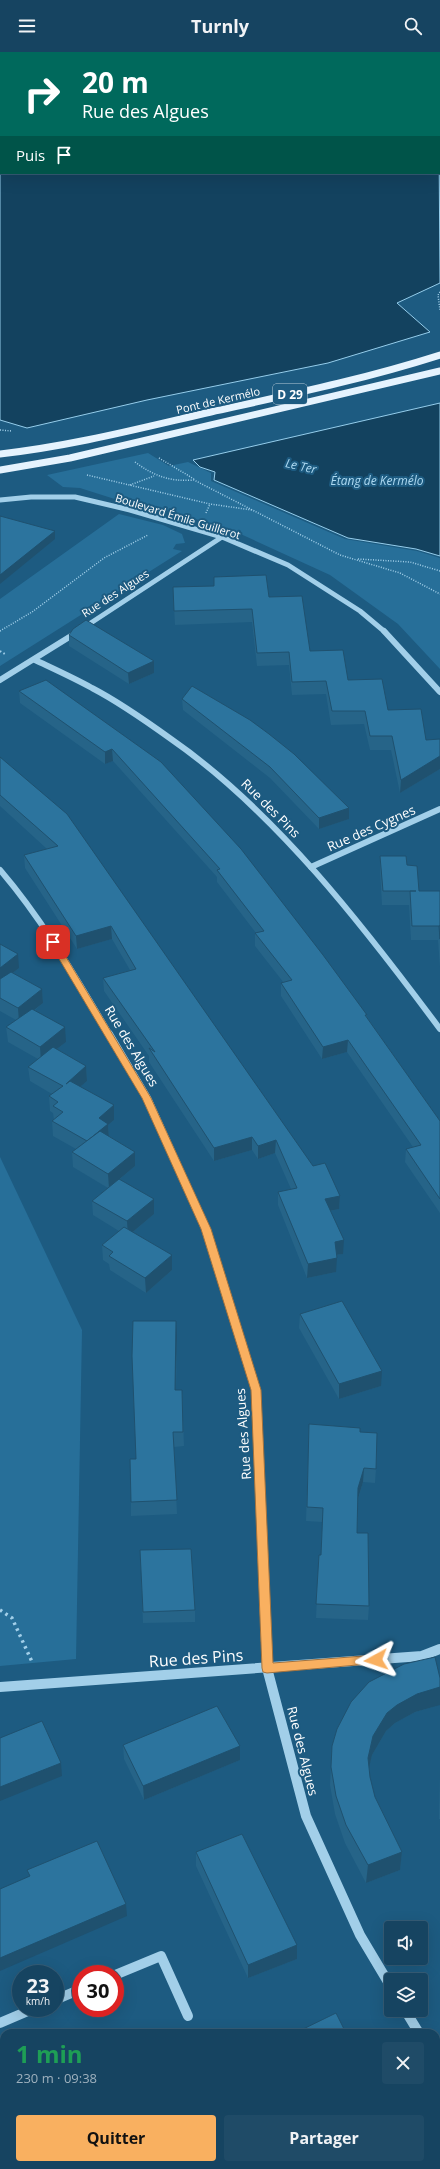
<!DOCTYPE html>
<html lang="fr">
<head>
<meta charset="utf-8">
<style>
	:root { --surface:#164461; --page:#1f4b67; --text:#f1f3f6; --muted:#9eb0bd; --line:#355c76; --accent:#f9b060 }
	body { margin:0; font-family:"Open Sans",sans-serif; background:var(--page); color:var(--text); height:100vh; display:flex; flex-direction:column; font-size:15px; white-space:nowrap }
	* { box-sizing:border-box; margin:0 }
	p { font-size:13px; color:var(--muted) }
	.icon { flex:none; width:22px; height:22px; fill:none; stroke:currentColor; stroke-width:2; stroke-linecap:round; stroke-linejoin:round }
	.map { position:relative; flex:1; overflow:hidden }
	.sheet { position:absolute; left:0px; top:1977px; width:440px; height:140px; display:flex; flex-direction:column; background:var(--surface); border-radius:12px 12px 0 0; box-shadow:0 4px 16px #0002,0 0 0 1px var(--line) }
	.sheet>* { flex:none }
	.guide { position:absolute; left:0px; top:0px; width:440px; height:122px; box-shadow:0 4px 16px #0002,0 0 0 1px var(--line); background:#00695c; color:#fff; overflow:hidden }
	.fabs { position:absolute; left:384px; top:1869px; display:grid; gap:8px }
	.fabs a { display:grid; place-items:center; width:44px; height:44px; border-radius:4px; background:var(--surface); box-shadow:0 4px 16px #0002,0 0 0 1px var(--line); font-size:20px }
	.speed { position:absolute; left:12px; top:1913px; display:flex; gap:8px; font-size:20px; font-weight:700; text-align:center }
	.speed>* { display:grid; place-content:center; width:52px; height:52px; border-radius:50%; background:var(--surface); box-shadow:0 4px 16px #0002,0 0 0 1px var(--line); line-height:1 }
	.speed small { font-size:10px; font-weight:400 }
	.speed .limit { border:6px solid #d22; background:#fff; color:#111 }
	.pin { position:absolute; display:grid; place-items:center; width:34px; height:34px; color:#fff; margin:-17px; border-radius:8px; box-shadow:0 2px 6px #0006 }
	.me { position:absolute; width:44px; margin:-22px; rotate:265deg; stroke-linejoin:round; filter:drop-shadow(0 0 3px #0008) }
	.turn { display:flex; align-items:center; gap:14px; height:84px; padding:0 16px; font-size:18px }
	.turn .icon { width:52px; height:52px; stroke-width:2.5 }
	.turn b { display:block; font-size:28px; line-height:34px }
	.then { display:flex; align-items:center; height:38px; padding:0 16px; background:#0003; gap:8px; font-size:15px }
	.round { display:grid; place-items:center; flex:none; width:42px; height:42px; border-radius:4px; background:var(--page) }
	.head { display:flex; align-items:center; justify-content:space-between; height:68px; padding:0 16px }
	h1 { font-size:24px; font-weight:700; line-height:30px; color:#1e9e55 }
	.action { display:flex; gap:8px; margin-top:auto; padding:8px 16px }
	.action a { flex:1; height:46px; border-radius:4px; background:var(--accent); color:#111; font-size:16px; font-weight:700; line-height:46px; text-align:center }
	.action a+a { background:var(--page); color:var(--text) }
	header { display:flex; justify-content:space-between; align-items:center; height:52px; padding:0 16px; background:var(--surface); font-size:18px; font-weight:700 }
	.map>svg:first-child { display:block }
	.green { fill:#276f99 }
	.water { fill:#13425f; stroke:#95cdeb }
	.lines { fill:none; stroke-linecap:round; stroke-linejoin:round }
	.path-far2 { stroke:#a2cfe9; stroke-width:1.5; stroke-dasharray:1 1.5; stroke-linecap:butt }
	.path-far1 { stroke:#a2cfe9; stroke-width:2; stroke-dasharray:1.5 2.5; stroke-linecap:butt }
	.path { stroke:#a2cfe9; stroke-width:3.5; stroke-dasharray:2.5 4; stroke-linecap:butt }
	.minor-far3 { stroke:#a2cfe9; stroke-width:5 }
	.minor-far2 { stroke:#a2cfe9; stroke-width:6 }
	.minor-far1 { stroke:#a2cfe9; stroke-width:8 }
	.minor { stroke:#a2cfe9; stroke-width:10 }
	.major { stroke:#e5f3fe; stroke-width:7 }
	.wall { fill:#266488 }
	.shaded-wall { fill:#1f516f }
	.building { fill:#2c749e; stroke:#1f516f }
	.route { fill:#f9b060; stroke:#a2723e }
	.labels { text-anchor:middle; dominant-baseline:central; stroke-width:4; stroke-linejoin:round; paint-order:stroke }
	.far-street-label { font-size:11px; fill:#fff; stroke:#1d5b81 }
	.shield { fill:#1d5b81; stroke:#bbced9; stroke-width:1 }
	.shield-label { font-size:12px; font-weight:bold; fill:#fff }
	.far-water-label { font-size:12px; font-style:italic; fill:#add9f1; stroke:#1d5b81 }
	.street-label { font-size:13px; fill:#fff; stroke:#1d5b81 }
	.near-street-label { font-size:16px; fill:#fff; stroke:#1d5b81 }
</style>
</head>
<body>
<header><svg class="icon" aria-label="menu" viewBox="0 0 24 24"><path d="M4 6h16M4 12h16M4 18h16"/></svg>Turnly<svg class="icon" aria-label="search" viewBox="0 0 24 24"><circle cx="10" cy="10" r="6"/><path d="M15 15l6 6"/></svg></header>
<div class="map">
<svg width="440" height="2117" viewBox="0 0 440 2117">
	<rect width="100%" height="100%" fill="#1d5b81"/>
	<g class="green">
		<path d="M148,401L169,414L188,410L211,421V429L345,487L417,499L440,506V617L398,572L330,523L234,479L170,459L121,449L80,436L63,435L47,423Z"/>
		<path d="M119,462L163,473L182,482L185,491L176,492L173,497L182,499L0,614V547Z"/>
		<path d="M0,1105L82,1278L76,1607L0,1614Z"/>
	</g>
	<g class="water">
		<path d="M0,0H310L1,1V121H439V87L440,231L397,251L430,280L328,311L147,348L27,376L0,368Z"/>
		<path d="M440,351V504L416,497L348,486L214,428L215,420L200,415L193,408Z"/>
	</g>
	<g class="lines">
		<g class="path-far2">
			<path d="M440,240L438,243L440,258"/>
			<path d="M0,378L12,379"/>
			<path d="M159,406L194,427"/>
			<path d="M135,410C154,424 170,430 194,428L340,503L400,521L440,542"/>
			<path d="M87,423L210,452L252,458"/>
			<path d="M130,433L154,424"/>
			<path d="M206,461L210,452"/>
			<path d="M358,507L410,510L440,519"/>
			<path d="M0,579L32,560L104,506L148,483"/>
		</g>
		<path class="path-far1" d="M0,599L5,602"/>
		<path class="path" d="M0,1558L12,1566L33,1612"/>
		<g class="minor-far3">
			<path d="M0,448L31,445H75L130,458L222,485L288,513L360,559L385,580"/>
			<path d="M77,580L222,485"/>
		</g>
		<g class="minor-far2">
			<path d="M384,579L440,640"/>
			<path d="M35,608C54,617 74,626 92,636C119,650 146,669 171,687C275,759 365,876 440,977"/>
			<path d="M0,628L79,579"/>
			<path d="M311,815L440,757"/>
			<path d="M0,818C43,868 76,926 110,983"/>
		</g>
		<path class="minor-far1" d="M109,982L147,1046L206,1177L256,1338L262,1487"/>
		<g class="minor">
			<path d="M262,1486L267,1616L306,1764L360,1883L391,1935"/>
			<path d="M0,1635L422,1604L440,1597"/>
			<path d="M115,1923L161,1904L188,1964"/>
			<path d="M55,1948L81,1937"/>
			<path d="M405,1958L419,1981"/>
			<path d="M0,1971L35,1956"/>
			<path d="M436,2009L440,2016"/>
			<path d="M436,2106L440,2103"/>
			<path d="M422,2117L427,2113"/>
		</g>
		<g class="major">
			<path d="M0,402C72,394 141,376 211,360C288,343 365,327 440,303"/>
			<path d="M0,418L70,406L440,319"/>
		</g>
	</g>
	<g class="wall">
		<path d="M404,0H440V30H439V1H405Z"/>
		<path d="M214,525L269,545L310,599L426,688L440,687V717L400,741L391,698H370L364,672L331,673L326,642L292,643L289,613L257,614L252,570L175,573L173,535L214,534Z"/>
		<path d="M69,583L154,621L129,632L69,594Z"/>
		<path d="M19,639L161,710L367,963V965L440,1069V1161L405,1110L406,1097L413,1095L347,1000L322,1007L281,944V931H284L255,894V881H256L217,830V825L113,709L105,712L20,651Z"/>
		<path d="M182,647L349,756V767L319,777L270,726L183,658Z"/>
		<path d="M0,705L313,1114L340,1144L339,1157L330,1159L343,1202L336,1203V1220L307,1226L278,1153V1140L291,1137L275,1101L258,1107L252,1098L214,1109L149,1010V1004L104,939L103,926L130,918L112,887L77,897L25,816L24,803L47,797L0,754Z"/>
		<path d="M380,804L407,813L419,839H440V915L438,888H411L409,853H382L380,818Z"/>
		<path d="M0,892L19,916L13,921L42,937L43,951L35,958L66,990L57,997L86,1014L87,1029L80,1035L114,1068L108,1073L109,1084L135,1100V1114L120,1127L154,1162L133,1180L172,1203V1218L146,1241L110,1218L109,1212L103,1208L102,1193L119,1179L93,1163L92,1149L108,1136L73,1115L72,1100L76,1097L53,1084L52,1069L54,1068L53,1061L50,1059L49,1044L52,1042L30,1029L28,1015L38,1007L8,990L6,975L16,968L0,959Z"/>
		<path d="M300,1262L381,1334L339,1347L299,1276Z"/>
		<path d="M177,1284L176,1338H182L184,1394L174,1395L177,1462L131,1464V1450L136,1407Z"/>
		<path d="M309,1372L360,1380L376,1417L375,1431L363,1430L358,1448L357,1481L369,1554L368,1568L316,1566L319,1503H321L322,1470L306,1469Z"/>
		<path d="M140,1498L195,1558V1570L143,1571Z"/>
		<path d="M440,1653L415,1660L395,1671L386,1679L372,1703L369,1714L370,1725L375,1745L402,1800L400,1818L366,1831L345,1791L335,1762L330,1733L332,1694L337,1677Z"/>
		<path d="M123,1693L240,1694V1708L144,1748L124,1707Z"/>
		<path d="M440,1722V1767H439Z"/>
		<path d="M196,1800L297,1893V1907L248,1926L196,1814Z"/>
		<path d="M4,2048V2083L0,2073V2050Z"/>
	</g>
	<g class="shaded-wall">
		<path d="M55,479V487L0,532V523Z"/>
		<path d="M154,609V621L129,632L128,621Z"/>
		<path d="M112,697L113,709L105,712V700Z"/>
		<path d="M440,704V717L400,741L401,728Z"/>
		<path d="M349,756V767L319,777V766Z"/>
		<path d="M111,874L112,887L77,897L76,884Z"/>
		<path d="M18,902L19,916L0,931V916Z"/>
		<path d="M42,937L43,951L19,970L18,956Z"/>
		<path d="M65,975L66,990L41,1009L40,995Z"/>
		<path d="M348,988L347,1000L322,1007L323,995Z"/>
		<path d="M86,1014L87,1029L67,1046L66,1032Z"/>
		<path d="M114,1053V1068L108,1073L109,1086L88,1104L99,1066Z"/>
		<path d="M252,1085V1098L214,1109V1096Z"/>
		<path d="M276,1088L275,1101L258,1107V1094Z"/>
		<path d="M135,1100V1114L109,1136L108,1122Z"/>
		<path d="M340,1144L339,1157L324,1160L325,1147Z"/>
		<path d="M154,1147V1162L128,1184L127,1169Z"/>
		<path d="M344,1188L343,1202L334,1203L335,1190Z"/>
		<path d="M172,1203V1218L146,1241L145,1226Z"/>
		<path d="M337,1206L336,1220L307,1226L308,1212Z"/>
		<path d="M176,1269L177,1284L175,1353V1338Z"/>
		<path d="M382,1319L381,1334L339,1347V1332Z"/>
		<path d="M364,1416L363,1430L357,1450L358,1436Z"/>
		<path d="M440,1635V1653L415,1660L395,1671L386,1679L372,1703L367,1724L368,1706L373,1684L387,1661L397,1653L417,1642Z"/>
		<path d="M240,1694V1708L144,1748L143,1734Z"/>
		<path d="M61,1711L62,1724L0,1749V1735Z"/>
		<path d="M402,1800L400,1818L366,1831L368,1813Z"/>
		<path d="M126,1852L127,1864L0,1919V1906Z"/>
		<path d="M297,1893V1907L248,1926V1913Z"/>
		<path d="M17,2113H28L20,2117H17Z"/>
	</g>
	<g class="building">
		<path d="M413,0H440V22L439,21V1H414Z"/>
		<path d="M0,464L55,479L0,523Z"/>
		<path d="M266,523L269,545L302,544L310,599L343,598L348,628L382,627L388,658L421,657L426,688L440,687V704L401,728L392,684H370L365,659H332L326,629L292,630L289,600L257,601L252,557L174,559L173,535L214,534V525Z"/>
		<path d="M86,568L154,609L128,621L69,583L73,577Z"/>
		<path d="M46,628L161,710L241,797L323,903L367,963H365L440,1069V1147L406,1097L421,1093L348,988L323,995L281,931L292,928L255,881L264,879L217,818L220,817L112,697L105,700L19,639Z"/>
		<path d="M192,634L250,668L269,682L294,702L349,756L319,766L270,715L182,647Z"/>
		<path d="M0,705L67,762L313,1114L325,1111L340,1144L325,1147L344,1188L335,1190L337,1206L308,1212L278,1140L297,1136L276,1088L258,1094L252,1085L214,1096L149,996L155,1000L103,926L136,917L111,874L76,884L24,803L58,794L0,743Z"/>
		<path d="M380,804H406L407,813L417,814L419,839H440V874H412L410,839H416H383Z"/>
		<path d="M439,874H440V887Z"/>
		<path d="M0,892L18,902L0,916Z"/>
		<path d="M11,920L42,937L18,956L0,946V927Z"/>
		<path d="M32,957L65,975L40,995L6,975Z"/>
		<path d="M53,995L86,1014L66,1032L70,1029L114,1053L99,1066L108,1072L87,1089L52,1069L63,1060L53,1054L58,1050L49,1044L63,1034L28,1015Z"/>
		<path d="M100,1079L135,1100L108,1122L72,1100Z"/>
		<path d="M119,1127L154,1147L127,1169L92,1149Z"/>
		<path d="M124,1175L172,1203L145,1226L109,1204L113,1200L102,1193Z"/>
		<path d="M342,1249L382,1319L339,1332L300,1262Z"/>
		<path d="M133,1269H176L175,1338H182L183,1380H173L177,1448L131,1450L130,1407H136L132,1304Z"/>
		<path d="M309,1372L360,1376V1380L377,1381L376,1417L364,1416L358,1436L357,1481H368L369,1554L316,1552L319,1503H321L323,1456L307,1455Z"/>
		<path d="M191,1497L195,1558L143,1560L140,1498Z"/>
		<path d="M435,1605L440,1626V1635L417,1642L397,1653L387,1661L373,1684L368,1706L370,1725L375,1745L402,1800L368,1813L346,1773L336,1744L331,1715L332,1694L337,1677L351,1650L369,1630L404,1612Z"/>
		<path d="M217,1654L240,1694L143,1734L123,1693Z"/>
		<path d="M42,1669L61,1711L0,1735V1686Z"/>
		<path d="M242,1782L297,1893L248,1913L196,1800Z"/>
		<path d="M97,1789L126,1852L0,1906V1837L30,1824L27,1818Z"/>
		<path d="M336,1961L346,1981H295Z"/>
		<path d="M154,1978L156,1981H148Z"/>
		<path d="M4,2048V2076L0,2066V2050Z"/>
	</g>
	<path class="route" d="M53,887L57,890L151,1046L211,1177L261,1338L273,1611L376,1603L380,1604L381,1608L380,1611L267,1621L263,1620L262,1616L251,1338L201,1177L142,1046L49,890Z"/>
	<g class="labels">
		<g class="far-street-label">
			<text transform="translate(218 348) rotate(-13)">Pont de Kermélo</text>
			<text transform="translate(178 464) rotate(17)">Boulevard Émile Guillerot</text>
			<text transform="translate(115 541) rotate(-33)">Rue des Algues</text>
		</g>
		<rect class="shield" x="273" y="332" width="34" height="20" rx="3"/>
		<g class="shield-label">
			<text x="290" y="342">D 29</text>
		</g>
		<g class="far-water-label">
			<text transform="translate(301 414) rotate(12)">Le Ter</text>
			<text x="377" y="428">Étang de Kermélo</text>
		</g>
		<g class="street-label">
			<text transform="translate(271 756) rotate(45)">Rue des Pins</text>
			<text transform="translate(371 776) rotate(-24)">Rue des Cygnes</text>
			<text transform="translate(132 994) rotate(59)">Rue des Algues</text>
			<text transform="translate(243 1382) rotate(-94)">Rue des Algues</text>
			<text transform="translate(303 1699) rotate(76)">Rue des Algues</text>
		</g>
		<g class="near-street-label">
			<text transform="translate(196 1606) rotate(-4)">Rue des Pins</text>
		</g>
	</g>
</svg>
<div class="fabs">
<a><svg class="icon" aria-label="sound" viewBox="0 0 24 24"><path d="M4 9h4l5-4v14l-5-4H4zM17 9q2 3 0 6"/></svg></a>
<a><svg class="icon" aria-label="layers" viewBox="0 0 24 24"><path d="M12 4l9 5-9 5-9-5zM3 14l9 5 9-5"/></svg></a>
</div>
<div class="speed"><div>23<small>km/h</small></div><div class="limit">30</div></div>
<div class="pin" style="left:53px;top:890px;background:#d93025"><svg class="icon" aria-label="arrive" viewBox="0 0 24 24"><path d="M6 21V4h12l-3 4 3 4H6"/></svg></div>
<svg class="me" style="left:376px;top:1608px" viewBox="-20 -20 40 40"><path d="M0-17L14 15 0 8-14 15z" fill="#f9b060" stroke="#fff" stroke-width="4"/></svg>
<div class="guide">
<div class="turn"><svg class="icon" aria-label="right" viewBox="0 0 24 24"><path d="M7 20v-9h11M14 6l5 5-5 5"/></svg><div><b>20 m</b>Rue des Algues</div></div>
<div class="then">Puis<svg class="icon" aria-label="arrive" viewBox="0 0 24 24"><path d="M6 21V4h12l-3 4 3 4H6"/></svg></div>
</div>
<section class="sheet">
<div class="head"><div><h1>1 min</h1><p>230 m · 09:38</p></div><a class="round"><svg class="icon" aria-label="close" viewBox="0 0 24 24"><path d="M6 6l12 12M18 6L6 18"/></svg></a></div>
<div class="action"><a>Quitter</a><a>Partager</a></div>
</section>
</div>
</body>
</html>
